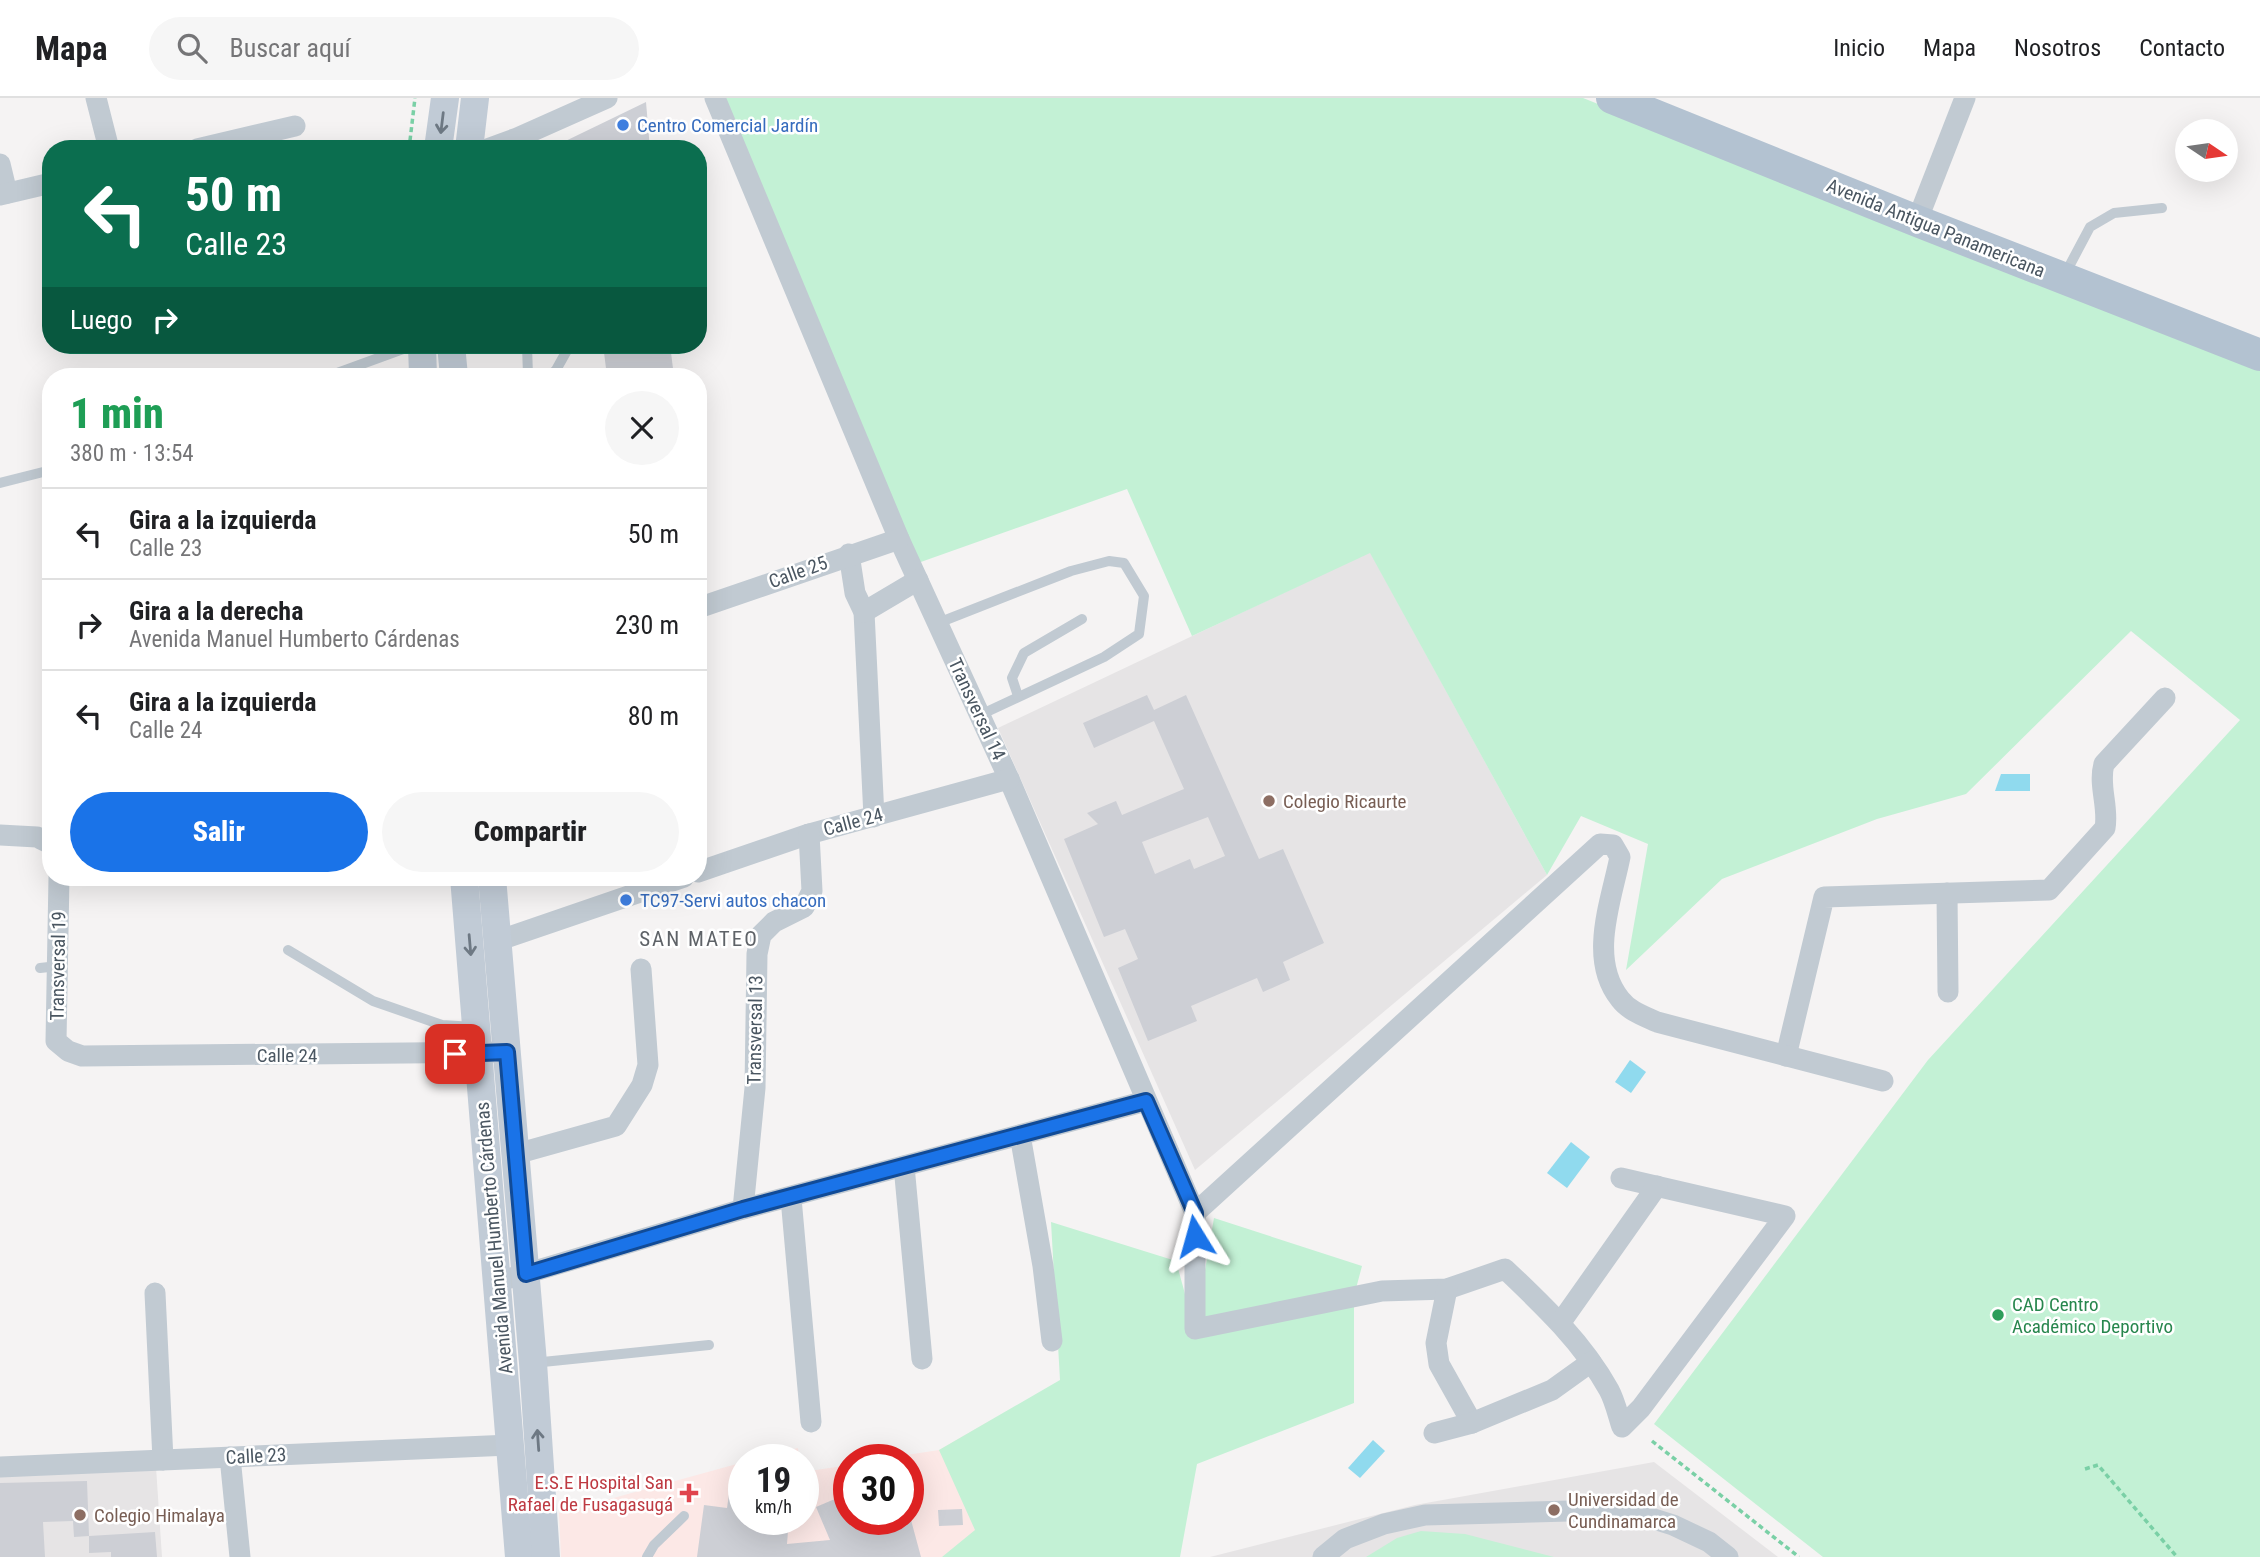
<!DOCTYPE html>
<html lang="es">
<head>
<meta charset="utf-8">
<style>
	:root { --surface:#fff; --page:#f6f6f6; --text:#202124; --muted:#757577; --line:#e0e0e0; --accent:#1a73e8 }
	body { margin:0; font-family:"Roboto Condensed",sans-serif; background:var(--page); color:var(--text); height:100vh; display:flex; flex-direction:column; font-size:26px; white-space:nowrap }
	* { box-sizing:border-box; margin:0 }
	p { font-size:23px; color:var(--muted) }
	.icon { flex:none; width:38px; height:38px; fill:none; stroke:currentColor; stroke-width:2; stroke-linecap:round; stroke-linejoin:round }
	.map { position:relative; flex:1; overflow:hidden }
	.drawer { position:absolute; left:42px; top:270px; width:665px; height:518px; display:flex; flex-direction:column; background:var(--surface); border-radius:28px; box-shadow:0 7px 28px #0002 }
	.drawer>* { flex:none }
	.top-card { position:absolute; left:42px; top:42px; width:665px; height:214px; border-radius:28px; box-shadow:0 7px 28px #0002; background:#0b6e4f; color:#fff; overflow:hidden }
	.needle { width:46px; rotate:103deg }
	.tools { position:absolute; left:2175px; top:21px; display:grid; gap:14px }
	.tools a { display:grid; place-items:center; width:63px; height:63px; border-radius:50%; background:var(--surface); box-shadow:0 7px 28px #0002; font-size:35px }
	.speed { position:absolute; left:728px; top:1346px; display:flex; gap:14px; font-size:35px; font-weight:700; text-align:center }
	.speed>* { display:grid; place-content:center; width:91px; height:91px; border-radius:50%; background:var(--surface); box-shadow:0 7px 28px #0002; line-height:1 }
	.speed small { font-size:18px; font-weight:400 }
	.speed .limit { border:10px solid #d22; background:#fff; color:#111 }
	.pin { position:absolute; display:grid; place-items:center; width:60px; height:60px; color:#fff; margin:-30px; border-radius:14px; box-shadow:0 4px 10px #0006 }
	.me { position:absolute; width:77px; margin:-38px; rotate:352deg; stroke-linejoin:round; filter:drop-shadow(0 0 5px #0008) }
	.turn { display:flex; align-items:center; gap:24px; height:147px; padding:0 28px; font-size:32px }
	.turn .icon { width:91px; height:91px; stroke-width:2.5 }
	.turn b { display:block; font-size:49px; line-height:60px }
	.then { display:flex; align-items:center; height:66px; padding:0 28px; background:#0003; gap:14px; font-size:26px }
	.round { display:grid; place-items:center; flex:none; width:74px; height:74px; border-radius:37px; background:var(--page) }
	.headline { display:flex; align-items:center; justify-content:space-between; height:119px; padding:0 28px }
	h1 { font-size:42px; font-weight:800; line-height:52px; color:#1e9e55 }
	.action { display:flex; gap:14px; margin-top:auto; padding:14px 28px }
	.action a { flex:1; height:80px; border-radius:42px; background:var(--accent); color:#fff; font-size:28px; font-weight:800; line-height:80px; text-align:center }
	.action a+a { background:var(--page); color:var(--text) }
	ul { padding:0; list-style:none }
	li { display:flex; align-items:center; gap:21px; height:91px; padding:0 28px; border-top:2px solid var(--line) }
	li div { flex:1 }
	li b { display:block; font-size:26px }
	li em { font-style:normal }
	header { display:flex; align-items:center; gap:42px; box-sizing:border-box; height:98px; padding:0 35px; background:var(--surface); border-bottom:2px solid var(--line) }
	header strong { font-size:33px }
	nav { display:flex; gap:38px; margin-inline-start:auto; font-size:24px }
	.search { width:490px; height:63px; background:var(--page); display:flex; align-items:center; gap:18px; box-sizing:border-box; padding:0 24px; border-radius:38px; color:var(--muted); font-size:26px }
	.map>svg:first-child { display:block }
	.education { fill:#e6e4e5 }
	.medical { fill:#fce8e6 }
	.green { fill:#c3f1d5 }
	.water { fill:#90daee }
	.building { fill:#cdcfd5; fill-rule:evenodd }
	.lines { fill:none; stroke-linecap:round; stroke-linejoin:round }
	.path { stroke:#7ad0a6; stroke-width:3.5; stroke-dasharray:5 3.5; stroke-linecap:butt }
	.lane { stroke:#c1cad2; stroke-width:10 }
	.street { stroke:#c1cad2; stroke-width:21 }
	.secondary { stroke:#c1cbd6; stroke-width:28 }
	.primary { stroke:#b3c2d1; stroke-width:32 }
	.oneway { stroke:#6e7984 }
	.route-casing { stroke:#114b97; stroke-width:18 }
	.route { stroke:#1a73e8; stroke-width:12 }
	.shop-dot { fill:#3f7fe0; stroke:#fff; stroke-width:2.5 }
	.education-dot { fill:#8d6e63; stroke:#fff; stroke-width:2.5 }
	.leisure-dot { fill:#2e9e5b; stroke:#fff; stroke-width:2.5 }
	.health-dot { fill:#e0444e; stroke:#fff; stroke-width:2.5 }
	.labels { text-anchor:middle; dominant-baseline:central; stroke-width:5; stroke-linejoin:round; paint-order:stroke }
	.shop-label { font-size:19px; fill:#366cbe; stroke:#fff; text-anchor:start }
	.street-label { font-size:19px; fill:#4a5661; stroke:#fff }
	.education-label { font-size:19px; fill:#785e54; stroke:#fff; text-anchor:start }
	.leisure-label { font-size:19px; fill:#27864d; stroke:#fff; text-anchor:start }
	.health-label { font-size:19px; fill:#be3a42; stroke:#fff; text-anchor:end }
	.neighbourhood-label { font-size:21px; letter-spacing:2px; fill:#5f6368; stroke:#fff }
</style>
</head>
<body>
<header>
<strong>Mapa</strong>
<div class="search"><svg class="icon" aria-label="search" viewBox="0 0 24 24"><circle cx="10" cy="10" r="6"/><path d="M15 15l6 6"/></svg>Buscar aquí</div>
<nav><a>Inicio</a><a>Mapa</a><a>Nosotros</a><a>Contacto</a></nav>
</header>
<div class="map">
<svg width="2260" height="1459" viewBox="0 0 2260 1459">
	<rect width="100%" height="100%" fill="#f5f3f3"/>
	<g class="education">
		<path d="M1370,454L1547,777L1195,1072L998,630Z"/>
		<path d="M1654,1364L1778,1459H1210L1415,1407Z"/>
		<path d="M156,1369L162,1459H0V1376Z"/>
	</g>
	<g class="medical">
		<path d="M991,1322L1018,1459H561L559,1415L744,1364V1421H803V1374L849,1367V1421H908V1362L880,1361L939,1352Z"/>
		<path d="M798,1350L799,1361H754Z"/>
	</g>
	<g class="green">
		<path d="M722,0H1583L2260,269V1459H1823L1654,1326L1928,962L2240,622L2131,533L1966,696L1877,721L1722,781L1626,872L1648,746L1581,718L1547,777L1370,455L1192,538L1127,391L918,465Z"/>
		<path d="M1214,1120L1362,1168L1354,1198V1305L1197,1366L1180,1459H942L975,1432L939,1352L1060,1282L1051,1124L1176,1163L1191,1218H1197Z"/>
		<path d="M1421,1433L1465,1436L1554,1459H1366L1397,1440Z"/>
	</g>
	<g class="water">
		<path d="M2001,676H2030V693H1995Z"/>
		<path d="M1630,962L1646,974L1631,995L1615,984Z"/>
		<path d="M1571,1044L1590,1059L1567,1090L1547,1075Z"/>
		<path d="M1373,1342L1385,1353L1360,1380L1348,1370Z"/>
	</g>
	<g class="building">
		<path d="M646,4L650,51H549Z"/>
		<path d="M603,247H670L674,278H607Z"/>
		<path d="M1147,597L1154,612L1186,597L1259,761L1283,751L1324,845L1283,864L1290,882L1263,894L1257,880L1191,908L1197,923L1148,943L1118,870L1138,861L1125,831L1104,839L1064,741L1098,726L1087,715L1116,703L1122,717L1184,691L1154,623L1094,650L1083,625ZM1208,719L1225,758L1194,771L1190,761L1155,776L1142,744Z"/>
		<path d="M87,1383L89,1438L74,1439L73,1423L43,1424L45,1459H0V1385Z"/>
		<path d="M730,1389L744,1391V1421H789L787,1446L830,1442L816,1409L849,1395V1421H887L890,1428L911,1422L921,1459H697L704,1407L727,1410Z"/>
		<path d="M962,1411L963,1427L939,1428L938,1412Z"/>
		<path d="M155,1434L157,1459H111V1454L89,1455V1438Z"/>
	</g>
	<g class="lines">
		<g class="path">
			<path d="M409,51L415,0"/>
			<path d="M1652,1343L1799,1459"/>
			<path d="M2085,1371L2098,1367L2177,1459"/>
		</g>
		<g class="lane">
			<path d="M2064,178L2090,129L2114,115L2162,110"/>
			<path d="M527,247L528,278"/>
			<path d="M329,278L414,247"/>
			<path d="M549,278L556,272L570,247"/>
			<path d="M0,385L51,372"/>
			<path d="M938,525L1071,473L1109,463L1124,465L1144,498L1139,536L1104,559L980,617"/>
			<path d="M1018,598L1012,580L1024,555L1082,521"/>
			<path d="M288,852L373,903L442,927L474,929"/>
			<path d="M40,870L58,868"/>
			<path d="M533,1265L709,1247"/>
			<path d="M647,1459L654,1447L684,1418"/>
		</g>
		<g class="street">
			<path d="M96,0L109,51"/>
			<path d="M715,0L899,441L1009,681L1195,1115V1231L1382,1193L1447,1191L1505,1171C1544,1208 1583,1245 1609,1292C1615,1303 1618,1317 1622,1329L1641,1310L1785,1118L1621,1080"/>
			<path d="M197,51L295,28"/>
			<path d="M487,51L517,40L607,0"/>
			<path d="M0,66L7,95"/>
			<path d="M0,97L51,85"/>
			<path d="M1917,123L1965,0"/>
			<path d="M849,456L855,495L864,514L874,719"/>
			<path d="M698,510L899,441"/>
			<path d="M864,514L918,482"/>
			<path d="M0,737L37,739L51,746"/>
			<path d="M698,774L809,736L1009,681"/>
			<path d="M59,779L56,943L68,953L82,958L507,954"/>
			<path d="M1947,795L1948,894"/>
			<path d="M497,843L684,779"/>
			<path d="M1786,958L1824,799L2049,792L2105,730C2109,709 2098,687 2104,666L2165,600"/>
			<path d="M1020,1037L1043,1168L1052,1243"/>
			<path d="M516,1056L616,1028L642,987L648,967L641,871"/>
			<path d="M904,1068L922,1261"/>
			<path d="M791,1100L811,1324"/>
			<path d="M743,1111L755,990L757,856L761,837L774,824L804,809L812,793L809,736"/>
			<path d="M1195,1115L1600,746L1613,747L1620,759C1611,804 1588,861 1620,901C1629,913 1644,918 1657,924L1883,983"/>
			<path d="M511,1180L743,1111L1146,1003"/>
			<path d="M1447,1191L1436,1245L1439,1266L1472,1325"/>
			<path d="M155,1195L163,1362"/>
			<path d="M1561,1224L1657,1088"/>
			<path d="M1434,1335L1472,1325L1552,1292L1591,1264"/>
			<path d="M230,1359L240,1459"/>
			<path d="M0,1369L511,1347"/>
			<path d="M1323,1459L1345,1441L1384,1426L1425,1417L1605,1412L1638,1416L1673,1427L1709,1444L1728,1459"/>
		</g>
		<g class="secondary">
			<path d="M438,51L445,0"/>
			<path d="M469,51L475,0"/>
			<path d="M422,247L423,278"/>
			<path d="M451,247L454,278"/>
			<path d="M464,779L519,1459"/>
			<path d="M492,779L533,1265L546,1459"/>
		</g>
		<path class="primary" d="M1612,0L1917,123L2260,257"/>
	</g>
	<defs><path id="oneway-shaft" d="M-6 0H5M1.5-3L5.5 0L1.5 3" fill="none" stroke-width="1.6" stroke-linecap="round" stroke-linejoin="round" transform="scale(1.75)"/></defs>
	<g class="oneway">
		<use href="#oneway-shaft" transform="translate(442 25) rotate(97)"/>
		<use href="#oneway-shaft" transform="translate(470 847) rotate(85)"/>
		<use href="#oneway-shaft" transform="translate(538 1342) rotate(-94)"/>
	</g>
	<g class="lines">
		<defs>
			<path id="route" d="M455,956L507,954L526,1176L743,1111L1146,1003L1195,1115V1138"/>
		</defs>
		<use href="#route" class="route-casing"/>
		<use href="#route" class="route"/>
	</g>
	<g class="shop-dot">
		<circle cx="623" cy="27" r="7"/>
		<circle cx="626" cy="802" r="7"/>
	</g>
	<g class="education-dot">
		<circle cx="1269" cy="703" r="7"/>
		<circle cx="1554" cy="1412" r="7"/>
		<circle cx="80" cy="1417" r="7"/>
	</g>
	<circle class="leisure-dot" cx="1998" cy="1217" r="7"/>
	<path class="health-dot" d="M685.5 1384.5h7v7h7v7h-7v7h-7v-7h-7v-7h7z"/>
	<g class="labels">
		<g class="shop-label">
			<text x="637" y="27">Centro Comercial Jardín</text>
			<text x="640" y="802">TC97-Servi autos chacon</text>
		</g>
		<g class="street-label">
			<text transform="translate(1936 130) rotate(22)">Avenida Antigua Panamericana</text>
			<text transform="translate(798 474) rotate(-20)">Calle 25</text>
			<text transform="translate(977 611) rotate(65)">Transversal 14</text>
			<text transform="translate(853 724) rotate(-15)">Calle 24</text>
			<text transform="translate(58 868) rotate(-89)">Transversal 19</text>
			<text transform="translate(755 932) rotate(-89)">Transversal 13</text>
			<text x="287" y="957">Calle 24</text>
			<text transform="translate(494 1140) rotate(-95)">Avenida Manuel Humberto Cárdenas</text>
			<text transform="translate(256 1358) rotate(-3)">Calle 23</text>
		</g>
		<g class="education-label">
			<text x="1283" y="703">Colegio Ricaurte</text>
			<text x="1568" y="1401">Universidad de<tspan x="1568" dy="22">Cundinamarca</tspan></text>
			<text x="94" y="1417">Colegio Himalaya</text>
		</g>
		<g class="leisure-label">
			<text x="2012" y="1206">CAD Centro<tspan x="2012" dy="22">Académico Deportivo</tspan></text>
		</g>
		<g class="health-label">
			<text x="673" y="1384">E.S.E Hospital San<tspan x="673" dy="22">Rafael de Fusagasugá</tspan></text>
		</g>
		<g class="neighbourhood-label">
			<text x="699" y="841">SAN MATEO</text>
		</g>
	</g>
</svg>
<div class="tools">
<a><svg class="needle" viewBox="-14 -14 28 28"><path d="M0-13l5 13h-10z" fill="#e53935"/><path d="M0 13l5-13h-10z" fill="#757577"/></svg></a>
</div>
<div class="speed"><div>19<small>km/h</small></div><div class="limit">30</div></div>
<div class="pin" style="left:455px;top:956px;background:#d93025"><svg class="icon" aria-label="arrive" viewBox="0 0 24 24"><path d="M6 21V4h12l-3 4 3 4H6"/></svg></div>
<svg class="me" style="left:1195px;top:1138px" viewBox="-20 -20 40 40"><path d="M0-17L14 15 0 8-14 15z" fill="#1a73e8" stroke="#fff" stroke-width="4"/></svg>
<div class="top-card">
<div class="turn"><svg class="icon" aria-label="left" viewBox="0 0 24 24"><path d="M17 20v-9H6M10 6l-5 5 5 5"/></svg><div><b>50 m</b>Calle 23</div></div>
<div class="then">Luego<svg class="icon" aria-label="right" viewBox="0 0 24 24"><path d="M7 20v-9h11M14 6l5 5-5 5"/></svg></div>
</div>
<section class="drawer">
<div class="headline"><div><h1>1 min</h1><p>380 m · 13:54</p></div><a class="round"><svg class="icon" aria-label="close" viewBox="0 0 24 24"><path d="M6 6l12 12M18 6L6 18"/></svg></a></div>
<ul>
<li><svg class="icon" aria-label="left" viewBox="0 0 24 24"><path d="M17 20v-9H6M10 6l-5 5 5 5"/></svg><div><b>Gira a la izquierda</b><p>Calle 23</p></div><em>50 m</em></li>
<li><svg class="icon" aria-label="right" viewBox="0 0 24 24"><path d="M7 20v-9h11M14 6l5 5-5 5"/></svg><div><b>Gira a la derecha</b><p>Avenida Manuel Humberto Cárdenas</p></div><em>230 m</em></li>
<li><svg class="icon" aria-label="left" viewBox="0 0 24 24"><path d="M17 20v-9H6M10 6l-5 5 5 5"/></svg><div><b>Gira a la izquierda</b><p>Calle 24</p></div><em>80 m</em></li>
</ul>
<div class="action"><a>Salir</a><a>Compartir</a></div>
</section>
</div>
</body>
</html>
